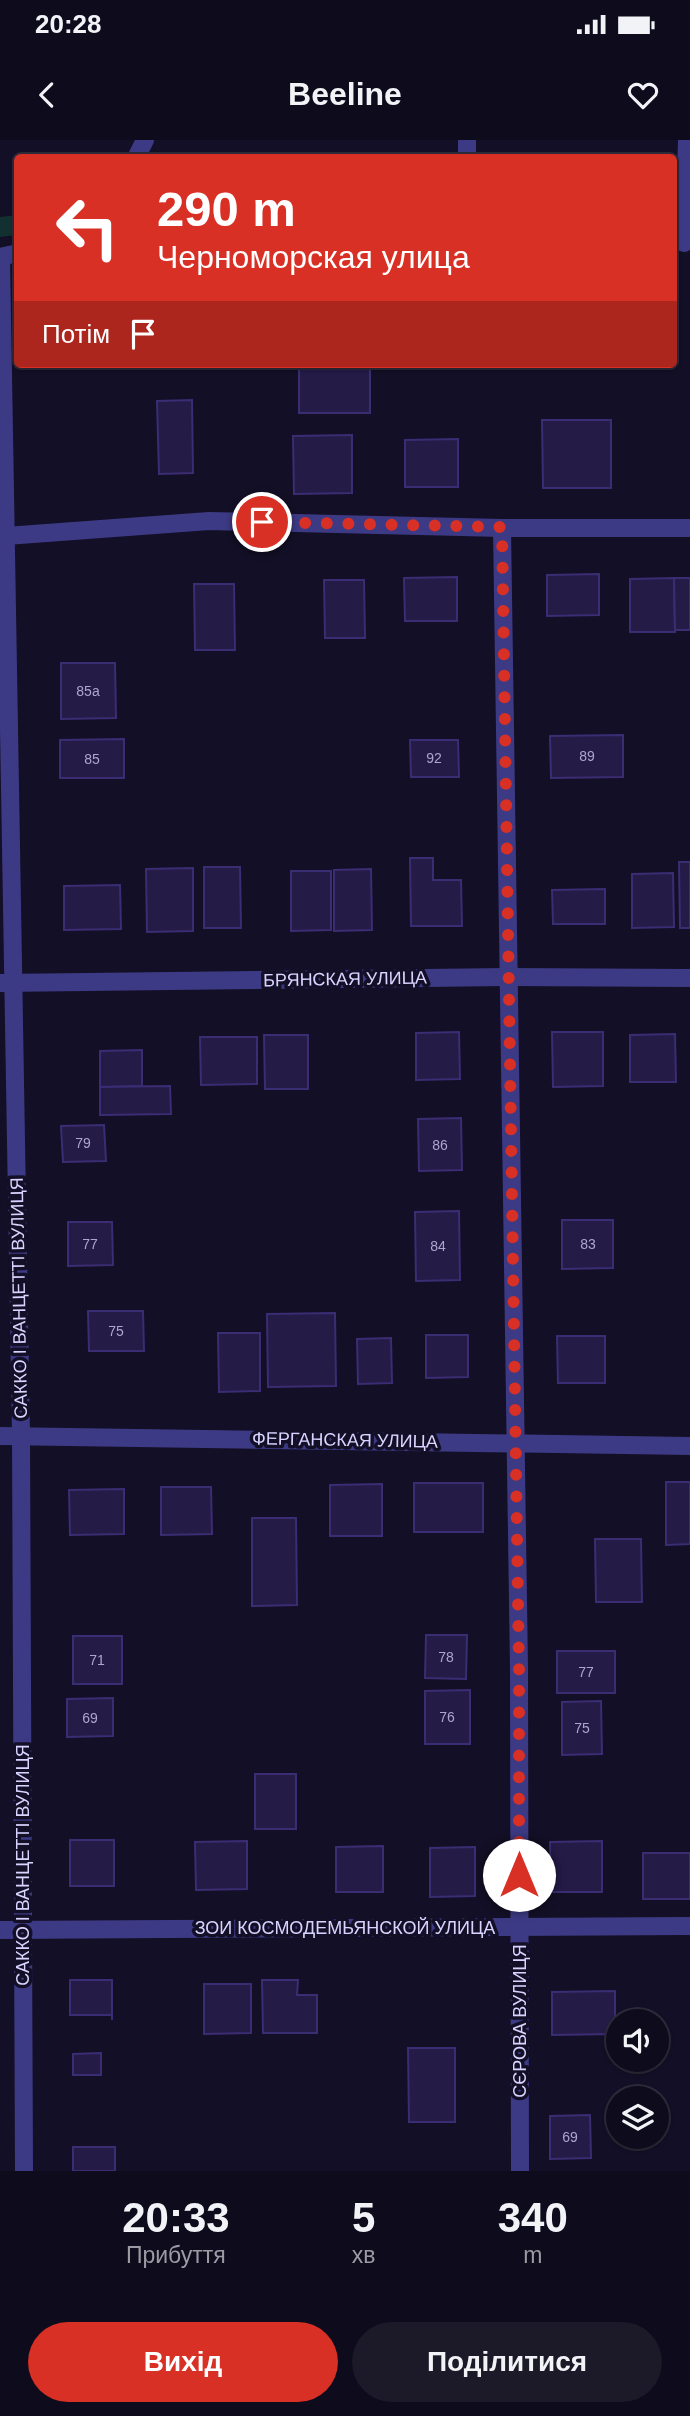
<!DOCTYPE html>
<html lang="uk">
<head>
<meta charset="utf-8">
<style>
	:root { --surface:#0e0b1c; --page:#1c1929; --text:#f1f3f6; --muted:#9b9ba3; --line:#2e2b3b; --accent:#d93025 }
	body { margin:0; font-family:Arial,sans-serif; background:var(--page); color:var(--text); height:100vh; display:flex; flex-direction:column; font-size:26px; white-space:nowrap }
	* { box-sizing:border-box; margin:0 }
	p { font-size:23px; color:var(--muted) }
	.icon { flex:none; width:38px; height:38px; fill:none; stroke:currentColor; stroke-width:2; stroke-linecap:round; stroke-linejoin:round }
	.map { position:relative; height:2031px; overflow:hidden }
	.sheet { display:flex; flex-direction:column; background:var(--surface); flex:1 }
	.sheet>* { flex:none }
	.top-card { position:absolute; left:14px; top:14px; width:663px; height:214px; border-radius:7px; box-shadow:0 2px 5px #0004,0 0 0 2px var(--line); background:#d93025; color:#fff; overflow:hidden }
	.buttons { position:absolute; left:606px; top:1869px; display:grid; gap:14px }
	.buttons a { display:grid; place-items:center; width:63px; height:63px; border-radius:50%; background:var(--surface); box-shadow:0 2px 5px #0004,0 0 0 2px var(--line); font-size:35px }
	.pin { position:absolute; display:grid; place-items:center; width:60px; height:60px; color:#fff; margin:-30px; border:4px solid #fff; border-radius:50%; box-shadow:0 2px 7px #0007 }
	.me { position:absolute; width:77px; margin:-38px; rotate:0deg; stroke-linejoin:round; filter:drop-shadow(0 0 5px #0008) }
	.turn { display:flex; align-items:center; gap:24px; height:147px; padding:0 28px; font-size:32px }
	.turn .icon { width:91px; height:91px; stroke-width:2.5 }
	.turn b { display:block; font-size:49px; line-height:60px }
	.then { display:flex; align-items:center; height:66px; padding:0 28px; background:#0003; gap:14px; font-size:26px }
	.eta { display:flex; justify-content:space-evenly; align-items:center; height:119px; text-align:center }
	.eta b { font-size:42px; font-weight:700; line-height:49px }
	.button { display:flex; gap:14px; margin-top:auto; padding:14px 28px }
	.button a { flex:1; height:80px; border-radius:42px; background:var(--accent); color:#fff; font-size:28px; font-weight:700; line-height:80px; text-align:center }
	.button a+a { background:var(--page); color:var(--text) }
	.status { display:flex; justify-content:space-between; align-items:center; height:49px; padding:0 35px; background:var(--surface); direction:ltr }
	.status svg { height:19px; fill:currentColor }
	header { display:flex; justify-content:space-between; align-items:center; height:91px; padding:0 28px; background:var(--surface); font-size:32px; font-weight:700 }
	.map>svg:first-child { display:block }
	.green { fill:#12302f }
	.building { fill:#241b47; stroke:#3b2d73; stroke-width:2 }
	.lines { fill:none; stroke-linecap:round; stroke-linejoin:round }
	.minor { stroke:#3d3a85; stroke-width:18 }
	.route { stroke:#d93025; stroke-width:12; stroke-dasharray:0 21.6 }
	.labels { text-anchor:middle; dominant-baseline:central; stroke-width:7; stroke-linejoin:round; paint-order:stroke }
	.number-label { font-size:14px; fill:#aca6d1 }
	.street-label { font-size:18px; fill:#d9d4ff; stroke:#130f26 }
</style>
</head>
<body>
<div class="status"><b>20:28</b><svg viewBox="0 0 49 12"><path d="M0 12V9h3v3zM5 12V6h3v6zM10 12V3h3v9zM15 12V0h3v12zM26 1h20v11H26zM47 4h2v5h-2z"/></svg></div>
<header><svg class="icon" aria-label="back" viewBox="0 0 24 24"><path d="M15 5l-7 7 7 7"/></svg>Beeline<svg class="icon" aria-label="heart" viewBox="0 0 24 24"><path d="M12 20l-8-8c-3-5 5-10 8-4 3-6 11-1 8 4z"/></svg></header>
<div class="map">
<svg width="690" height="2031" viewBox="0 0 690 2031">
	<rect width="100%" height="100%" fill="#130f26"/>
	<path class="green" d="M17,75V95L0,97V77Z"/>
	<g class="building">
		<rect x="299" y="229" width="71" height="44"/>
		<path d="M192,260L193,333L159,334L157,261Z"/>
		<path d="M542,280H611V348H543Z"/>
		<path d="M352,295V353L294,354L293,296Z"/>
		<path d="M458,299V347H405V300Z"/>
		<path d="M599,434V475L547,476V435Z"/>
		<path d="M457,437V481H405L404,438Z"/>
		<path d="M674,438L675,492H630V439Z"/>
		<path d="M674,438H690V490H675Z"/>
		<path d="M324,440H364L365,498H325Z"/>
		<path d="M194,444H234L235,510H195Z"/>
		<path d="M61,523H115L116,578L61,579Z"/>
		<path d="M623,595V637L551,638L550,596Z"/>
		<path d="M124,599V638H60V600Z"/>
		<path d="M410,600H458L459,637H411Z"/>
		<path d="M410,718H433V740H461L462,786H411Z"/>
		<path d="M679,722H690V788H680Z"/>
		<path d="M204,727H240L241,788H204Z"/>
		<path d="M193,728V791L147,792L146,729Z"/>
		<path d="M371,729L372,790L334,791V730Z"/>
		<path d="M291,731H331V790L291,791Z"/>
		<path d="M673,733L674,787L632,788V734Z"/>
		<path d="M120,745L121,789L64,790V746Z"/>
		<path d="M605,749V784H553L552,750Z"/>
		<path d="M459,892L460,939L416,940V893Z"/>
		<path d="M552,892H603V946L553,947Z"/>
		<path d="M675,894L676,942H630V895Z"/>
		<path d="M264,895H308V949H265Z"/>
		<path d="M200,897H257V944L201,945Z"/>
		<path d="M142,910V946L100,947V911Z"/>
		<path d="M170,946L171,974L100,975V947Z"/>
		<path d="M461,978L462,1030L419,1031L418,979Z"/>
		<path d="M104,985L106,1021L63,1022L61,986Z"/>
		<path d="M459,1071L460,1140L416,1141L415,1072Z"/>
		<path d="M562,1080H613V1128L562,1129Z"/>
		<path d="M68,1082H112L113,1125L68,1126Z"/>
		<path d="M88,1171H143L144,1211H89Z"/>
		<path d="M335,1173L336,1246L268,1247L267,1174Z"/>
		<path d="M218,1193H260V1251L219,1252Z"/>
		<path d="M426,1195H468V1237L426,1238Z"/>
		<path d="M557,1196H605V1243H558Z"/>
		<path d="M391,1198L392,1243L358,1244L357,1199Z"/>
		<path d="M666,1342H690V1404L666,1405Z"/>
		<rect x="414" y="1343" width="69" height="49"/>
		<path d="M382,1344V1396H330V1345Z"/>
		<path d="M161,1347H211L212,1394L161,1395Z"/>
		<path d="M124,1349V1394L70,1395L69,1350Z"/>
		<path d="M252,1378H296L297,1465L252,1466Z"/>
		<path d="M595,1399H641L642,1462H596Z"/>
		<path d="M426,1495H467L466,1539L425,1538Z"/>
		<rect x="73" y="1496" width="49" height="48"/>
		<rect x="557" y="1511" width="58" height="42"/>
		<path d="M470,1550V1604H425V1551Z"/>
		<path d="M113,1558V1596L67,1597V1559Z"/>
		<path d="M601,1561L602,1614L562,1615V1562Z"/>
		<rect x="255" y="1634" width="41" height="55"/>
		<rect x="70" y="1700" width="44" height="46"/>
		<path d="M247,1701V1749L196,1750L195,1702Z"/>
		<path d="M602,1701V1752H551L550,1702Z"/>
		<path d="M383,1706V1752H336V1707Z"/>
		<path d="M475,1707V1756L430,1757V1708Z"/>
		<rect x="643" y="1713" width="47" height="46"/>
		<path d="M70,1840H112V1880V1875H70Z"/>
		<path d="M262,1840H298L297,1855H317V1893H263Z"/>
		<path d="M204,1844H251V1893L204,1894Z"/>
		<path d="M615,1851V1894L552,1895V1852Z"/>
		<path d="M408,1908H455V1982H409Z"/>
		<path d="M101,1913V1935H73V1914Z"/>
		<path d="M590,1975L591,2018L550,2019V1976Z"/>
		<rect x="73" y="2007" width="42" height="24"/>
	</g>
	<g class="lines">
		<g class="minor">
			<path d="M136,18L145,0"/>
			<path d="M467,18V0"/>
			<path d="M684,103L687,0"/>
			<path d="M0,117L18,113"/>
			<path d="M1,117L21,1296L24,2031"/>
			<path d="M502,388L519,1529L520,2031"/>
			<path d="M6,396L209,381L502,388H690"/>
			<path d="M0,843L508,837L690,838"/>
			<path d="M0,1296L690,1306"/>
			<path d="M0,1790L690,1786"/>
		</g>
	</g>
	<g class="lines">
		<path class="route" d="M262,382L502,387L519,1529V1735"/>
	</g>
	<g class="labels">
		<g class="number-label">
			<text x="88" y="551">85а</text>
			<text x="587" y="616">89</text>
			<text x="434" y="618">92</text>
			<text x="92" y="619">85</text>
			<text x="83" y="1003">79</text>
			<text x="440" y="1005">86</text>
			<text x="90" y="1104">77</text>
			<text x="588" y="1104">83</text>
			<text x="438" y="1106">84</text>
			<text x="116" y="1191">75</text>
			<text x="446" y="1517">78</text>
			<text x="97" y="1520">71</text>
			<text x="586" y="1532">77</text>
			<text x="447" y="1577">76</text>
			<text x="90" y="1578">69</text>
			<text x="582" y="1588">75</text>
			<text x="570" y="1997">69</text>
		</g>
		<g class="street-label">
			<text transform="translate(345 839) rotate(-1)">БРЯНСКАЯ УЛИЦА</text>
			<text transform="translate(19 1158) rotate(-91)">САККО І ВАНЦЕТТІ ВУЛИЦЯ</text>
			<text transform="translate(345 1300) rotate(1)">ФЕРГАНСКАЯ УЛИЦА</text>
			<text transform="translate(23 1725) rotate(-90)">САККО І ВАНЦЕТТІ ВУЛИЦЯ</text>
			<text x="345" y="1788">ЗОИ КОСМОДЕМЬЯНСКОЙ УЛИЦА</text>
			<text transform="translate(520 1881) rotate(-90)">СЄРОВА ВУЛИЦЯ</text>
		</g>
	</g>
</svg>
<div class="buttons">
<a><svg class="icon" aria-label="sound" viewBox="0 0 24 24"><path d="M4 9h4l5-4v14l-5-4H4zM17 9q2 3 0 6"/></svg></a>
<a><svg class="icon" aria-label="layers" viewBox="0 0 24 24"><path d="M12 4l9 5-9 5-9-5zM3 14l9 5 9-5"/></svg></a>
</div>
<div class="pin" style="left:262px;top:382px;background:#d93025"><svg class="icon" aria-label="arrive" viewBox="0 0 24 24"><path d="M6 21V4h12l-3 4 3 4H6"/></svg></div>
<svg class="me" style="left:519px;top:1735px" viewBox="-20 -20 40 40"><circle r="19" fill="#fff"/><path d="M0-13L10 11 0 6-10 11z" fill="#d93025"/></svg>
<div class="top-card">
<div class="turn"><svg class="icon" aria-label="left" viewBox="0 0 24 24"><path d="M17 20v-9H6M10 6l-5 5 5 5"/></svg><div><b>290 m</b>Черноморская улица</div></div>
<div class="then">Потім<svg class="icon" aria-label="arrive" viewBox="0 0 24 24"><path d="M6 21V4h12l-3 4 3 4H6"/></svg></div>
</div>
</div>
<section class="sheet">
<div class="eta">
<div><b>20:33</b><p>Прибуття</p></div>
<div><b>5</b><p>хв</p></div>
<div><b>340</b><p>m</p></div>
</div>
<div class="button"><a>Вихід</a><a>Поділитися</a></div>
</section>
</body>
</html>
